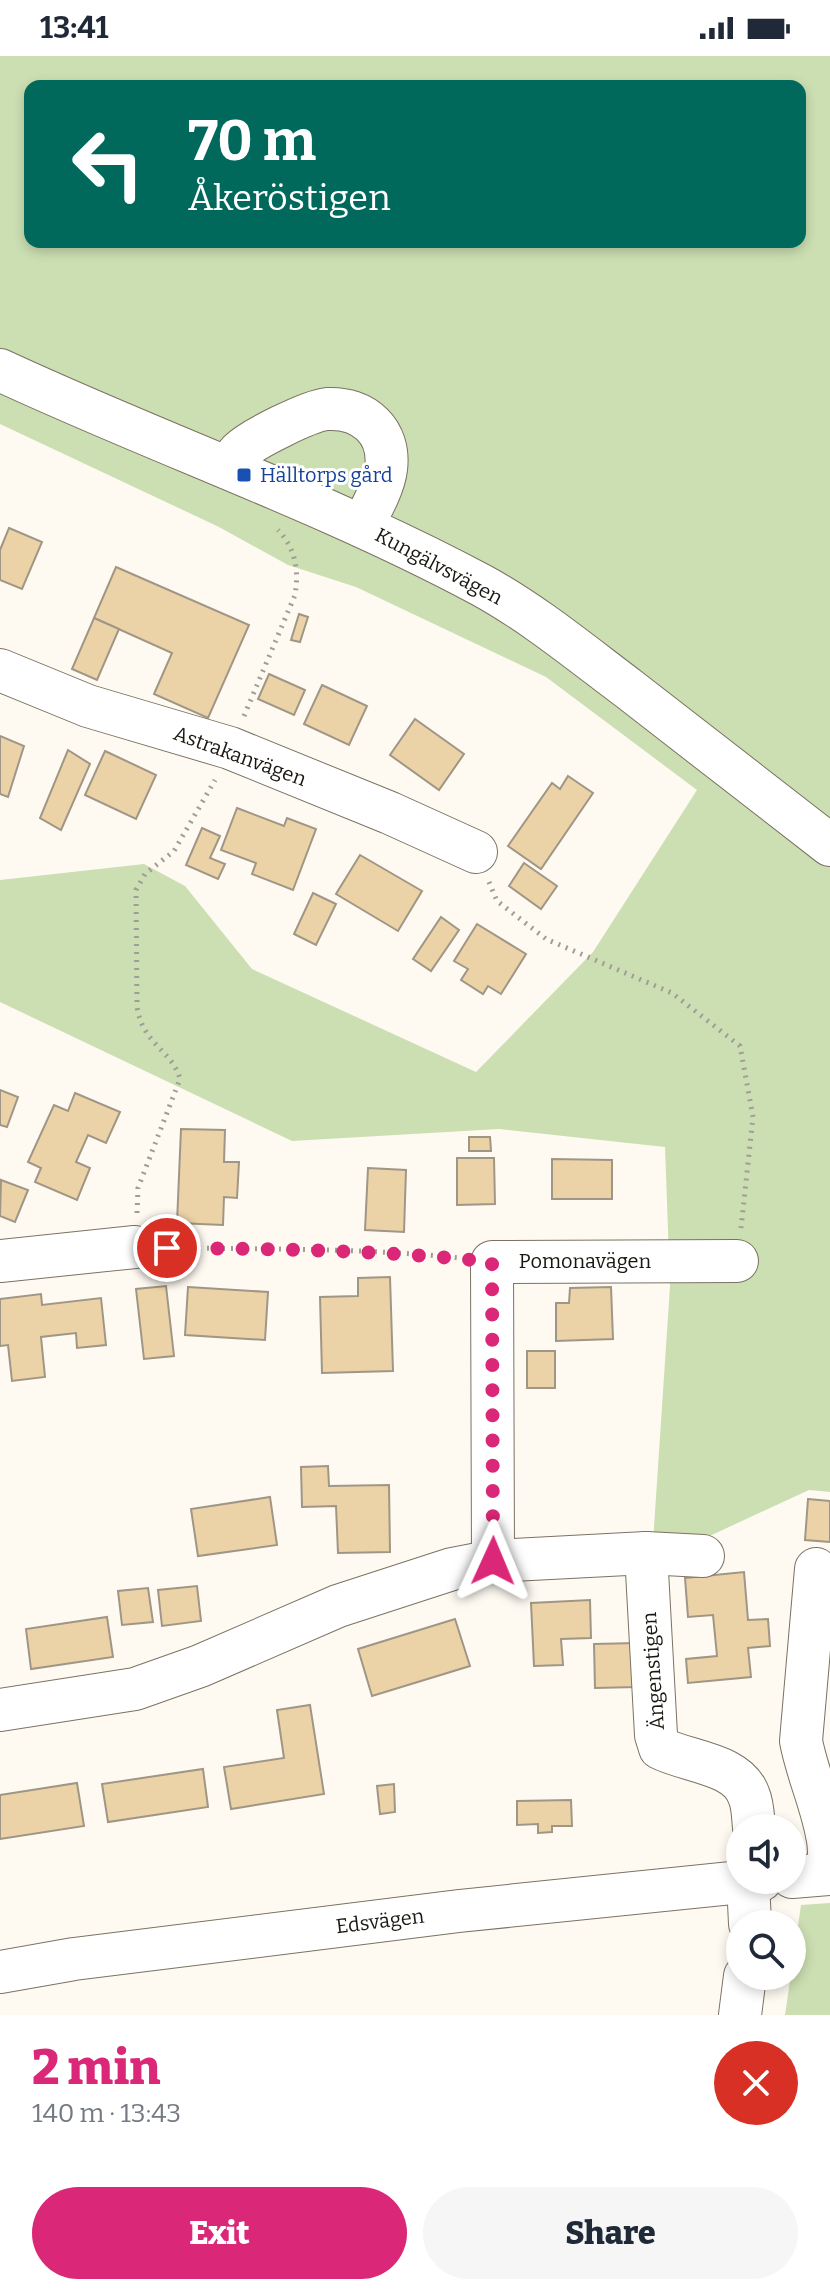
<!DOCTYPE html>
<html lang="en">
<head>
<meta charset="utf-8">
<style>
	:root { --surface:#fff; --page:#f6f6f7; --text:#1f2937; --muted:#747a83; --accent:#db2777 }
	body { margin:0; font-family:Bitter,serif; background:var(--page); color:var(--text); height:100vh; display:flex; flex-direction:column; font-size:30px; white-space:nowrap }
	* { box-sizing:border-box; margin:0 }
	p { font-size:26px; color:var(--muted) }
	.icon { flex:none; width:44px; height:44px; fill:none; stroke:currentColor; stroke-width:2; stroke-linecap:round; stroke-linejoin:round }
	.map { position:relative; height:1959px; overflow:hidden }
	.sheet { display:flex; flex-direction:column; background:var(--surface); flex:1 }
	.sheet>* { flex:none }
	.guide { position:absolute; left:24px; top:24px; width:782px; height:168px; border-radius:16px; box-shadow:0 4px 12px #0003; background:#00695c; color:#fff; overflow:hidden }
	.controls { position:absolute; left:726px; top:1758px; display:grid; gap:16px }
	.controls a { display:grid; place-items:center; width:80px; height:80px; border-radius:50%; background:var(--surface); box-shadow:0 4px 12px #0003; font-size:40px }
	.pin { position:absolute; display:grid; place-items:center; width:68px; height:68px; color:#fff; margin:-34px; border:4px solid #fff; border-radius:50%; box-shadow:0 2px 8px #0007 }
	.me { position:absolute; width:88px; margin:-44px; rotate:1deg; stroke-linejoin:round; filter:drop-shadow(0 0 6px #0008) }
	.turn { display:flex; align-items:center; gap:28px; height:168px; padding:0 32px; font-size:36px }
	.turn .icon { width:104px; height:104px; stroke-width:2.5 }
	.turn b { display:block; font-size:56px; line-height:68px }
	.round { display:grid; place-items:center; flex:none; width:84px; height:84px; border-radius:42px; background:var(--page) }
	.head { display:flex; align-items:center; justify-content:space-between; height:136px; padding:0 32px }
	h1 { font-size:48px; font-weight:800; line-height:60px; color:var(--accent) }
	.button { display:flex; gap:16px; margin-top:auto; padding:16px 32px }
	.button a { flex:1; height:92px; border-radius:48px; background:var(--accent); color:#fff; font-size:32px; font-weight:800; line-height:92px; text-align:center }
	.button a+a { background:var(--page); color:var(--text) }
	.status { display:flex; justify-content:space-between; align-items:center; height:56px; padding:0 40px; background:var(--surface); direction:ltr }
	.status svg { height:22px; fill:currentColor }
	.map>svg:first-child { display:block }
	.green { fill:#ccdfb2; fill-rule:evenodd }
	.building { fill:#ecd3a7; stroke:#a09685; stroke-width:2 }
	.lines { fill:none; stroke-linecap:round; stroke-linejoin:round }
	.minor-casing { stroke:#7b7262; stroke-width:44 }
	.path { stroke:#a19d96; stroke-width:5; stroke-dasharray:2 6; stroke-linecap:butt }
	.minor { stroke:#fff; stroke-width:42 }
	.route { stroke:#db2777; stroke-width:14; stroke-dasharray:0 25.2 }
	.transit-dot { fill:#1a4fb4; stroke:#fff; stroke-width:3 }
	.labels { text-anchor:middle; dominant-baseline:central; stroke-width:6; stroke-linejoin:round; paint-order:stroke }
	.transit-label { font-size:20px; fill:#164399; stroke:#fff; text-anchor:start }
	.street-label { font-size:20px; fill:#1a1610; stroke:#fff }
</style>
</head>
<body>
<div class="status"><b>13:41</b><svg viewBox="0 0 49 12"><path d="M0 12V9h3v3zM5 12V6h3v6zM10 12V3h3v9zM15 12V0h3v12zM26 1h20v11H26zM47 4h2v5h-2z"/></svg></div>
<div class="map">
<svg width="830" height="1959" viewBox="0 0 830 1959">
	<rect width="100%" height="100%" fill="#fefaf2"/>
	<g class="green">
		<path d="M0,0H830V1436L809,1434L688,1490L653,1486L670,1230L665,1091L499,1073L292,1085L0,946V824L144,808L185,830L252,913L476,1016L593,896L697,734L546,621L356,531L288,509L219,471L0,368ZM30,30H800V186H30Z"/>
		<path d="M830,1847V1959H785L801,1849Z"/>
	</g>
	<g class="building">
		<path d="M9,472L42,486L22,533L0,524V494Z"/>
		<path d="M116,511L249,569L208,662L154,638L172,597L94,562Z"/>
		<path d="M299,558L308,561L300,586L291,584Z"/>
		<path d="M94,562L119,573L97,624L72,613Z"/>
		<path d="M269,618L305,634L294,659L258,643Z"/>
		<path d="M322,629L367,650L349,689L304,668Z"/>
		<path d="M415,663L464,698L439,734L390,699Z"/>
		<path d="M0,680L24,690L8,741L0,738Z"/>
		<path d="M68,694L90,708L61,774L40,762Z"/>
		<path d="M105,695L156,719L136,763L85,739Z"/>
		<path d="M568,720L593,737L541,813L508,790L552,727L560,733Z"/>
		<path d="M237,752L284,770L287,762L316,773L293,834L252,818L256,807L221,794Z"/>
		<path d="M202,772L220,780L210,802L225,808L218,823L186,809Z"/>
		<path d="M360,799L422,835L398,875L336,838Z"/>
		<path d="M524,807L557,830L541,853L509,830Z"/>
		<path d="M313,837L336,848L316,889L294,878Z"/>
		<path d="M441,861L459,874L431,915L413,903Z"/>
		<path d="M477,868L526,898L501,938L488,930L483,938L461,924L468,913L454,905Z"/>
		<path d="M0,1034L18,1041L7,1071L0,1069Z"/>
		<path d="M75,1037L120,1056L106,1087L88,1079L76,1106L90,1112L77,1144L35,1126L41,1112L28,1106L54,1049L68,1055Z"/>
		<path d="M181,1073L225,1074L224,1106H239L237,1142L224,1141L223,1169L177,1167Z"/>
		<path d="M469,1081H490L491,1095H469Z"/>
		<path d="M457,1102H494L495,1148L457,1149Z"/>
		<path d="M552,1103L612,1104V1143H552Z"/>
		<path d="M368,1112L406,1114L404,1176L365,1174Z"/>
		<path d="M1,1124L28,1134L15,1166L0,1160Z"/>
		<path d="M390,1221L393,1315L322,1317L320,1241L358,1240V1222Z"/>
		<path d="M166,1230L174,1300L144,1303L136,1233Z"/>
		<path d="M188,1231L268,1236L265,1284L185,1279Z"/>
		<path d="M611,1231L613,1283L556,1285V1247H569L570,1232Z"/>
		<path d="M41,1238L42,1249L101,1242L106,1289L77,1292L76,1277L41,1281L45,1321L12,1325L8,1289L0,1290V1243Z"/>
		<rect x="527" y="1295" width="28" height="37"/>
		<path d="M328,1410L329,1430L389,1429L390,1496L338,1497L336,1450L302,1451L301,1411Z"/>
		<path d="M270,1441L277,1489L198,1500L191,1453Z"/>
		<path d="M808,1443L830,1445V1486L805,1484Z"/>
		<path d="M744,1516L748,1564L768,1563L770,1590L748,1592L751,1621L688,1627L686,1603L717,1600L713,1559L688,1561L685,1522Z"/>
		<path d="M197,1530L201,1565L162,1570L158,1534Z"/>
		<path d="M148,1532L153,1566L122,1569L118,1535Z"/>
		<path d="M590,1544L591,1582L561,1583L563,1609L534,1610L531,1547Z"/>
		<path d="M107,1561L113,1601L31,1613L26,1573Z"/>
		<path d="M455,1563L470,1610L372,1640L358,1593Z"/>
		<path d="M636,1587L637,1631L595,1632L594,1588Z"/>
		<path d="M310,1649L324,1738L231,1753L224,1711L284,1702L277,1654Z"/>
		<path d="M203,1713L208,1751L108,1766L102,1728Z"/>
		<path d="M77,1727L84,1770L0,1783V1739Z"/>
		<path d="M394,1728L395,1756L380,1758L377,1730Z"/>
		<path d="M571,1744L572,1770H552V1776L538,1777V1768L517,1769V1745Z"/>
	</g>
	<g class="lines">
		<defs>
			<g id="minor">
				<path d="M0,314C159,388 326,446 481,529C534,558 581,597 629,633C697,685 764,737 830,789"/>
				<path d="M230,412C232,408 235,400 239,396C252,383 309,355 327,353C364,351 391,376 386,413C384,431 370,455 362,470"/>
				<path d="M0,614L88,650L230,692L390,757L476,796"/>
				<path d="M0,1205L135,1191"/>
				<path d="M646,1497L656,1679L660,1692C687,1706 738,1707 749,1740C753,1749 753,1762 754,1772"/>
				<path d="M493,1505L646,1497L703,1500"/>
				<path d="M816,1513L801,1685C807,1717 821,1746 827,1779C830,1791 829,1805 829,1818"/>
				<path d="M0,1654L135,1633L200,1610L338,1550L452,1513L493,1505L492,1206L737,1205"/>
				<path d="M792,1821L830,1818"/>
				<path d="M748,1825L750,1868"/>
				<path d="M0,1916L74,1903L459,1855L761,1824"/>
				<path d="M740,1959L745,1920"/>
			</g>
		</defs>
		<use href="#minor" class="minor-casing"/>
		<g class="path">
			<path d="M244,660L295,539C299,515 296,493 278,474"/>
			<path d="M489,826L497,845L546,883L672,937L740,990L753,1061L741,1172"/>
			<path d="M137,1157L138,1132L180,1023C172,994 143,989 137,951L136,834L145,818L174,795L215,724"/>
			<path d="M167,1192C265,1193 363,1192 460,1202"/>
		</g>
		<use href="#minor" class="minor"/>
	</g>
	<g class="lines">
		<path class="route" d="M167,1192C275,1193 383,1194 492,1206L493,1505"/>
	</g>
	<rect class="transit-dot" x="236" y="411" width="16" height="16" rx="4"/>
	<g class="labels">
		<g class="transit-label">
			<text x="260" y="419">Hälltorps gård</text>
		</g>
		<g class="street-label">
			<text transform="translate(439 510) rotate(28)">Kungälvsvägen</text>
			<text transform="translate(240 700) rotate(20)">Astrakanvägen</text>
			<text x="585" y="1205">Pomonavägen</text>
			<text transform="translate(653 1615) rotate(-94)">Ängenstigen</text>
			<text transform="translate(380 1865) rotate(-7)">Edsvägen</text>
		</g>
	</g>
</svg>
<div class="controls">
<a><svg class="icon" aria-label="sound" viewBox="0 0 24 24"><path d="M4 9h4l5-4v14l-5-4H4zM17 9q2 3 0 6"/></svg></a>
<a><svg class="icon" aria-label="search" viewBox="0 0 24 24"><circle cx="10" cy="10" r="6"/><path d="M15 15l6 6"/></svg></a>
</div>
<div class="pin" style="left:167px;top:1192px;background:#d93025"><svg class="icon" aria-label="arrive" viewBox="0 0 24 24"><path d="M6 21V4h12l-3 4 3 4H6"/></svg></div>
<svg class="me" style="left:493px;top:1505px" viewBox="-20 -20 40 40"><path d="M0-17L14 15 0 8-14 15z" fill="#db2777" stroke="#fff" stroke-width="4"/></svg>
<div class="guide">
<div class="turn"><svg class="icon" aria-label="left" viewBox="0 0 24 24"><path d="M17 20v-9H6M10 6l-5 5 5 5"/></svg><div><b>70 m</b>Åkeröstigen</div></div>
</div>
</div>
<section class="sheet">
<div class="head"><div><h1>2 min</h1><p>140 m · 13:43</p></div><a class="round" style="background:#d93025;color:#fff"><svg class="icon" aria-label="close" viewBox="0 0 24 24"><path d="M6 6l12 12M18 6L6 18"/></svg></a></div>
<div class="button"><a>Exit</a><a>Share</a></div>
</section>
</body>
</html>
